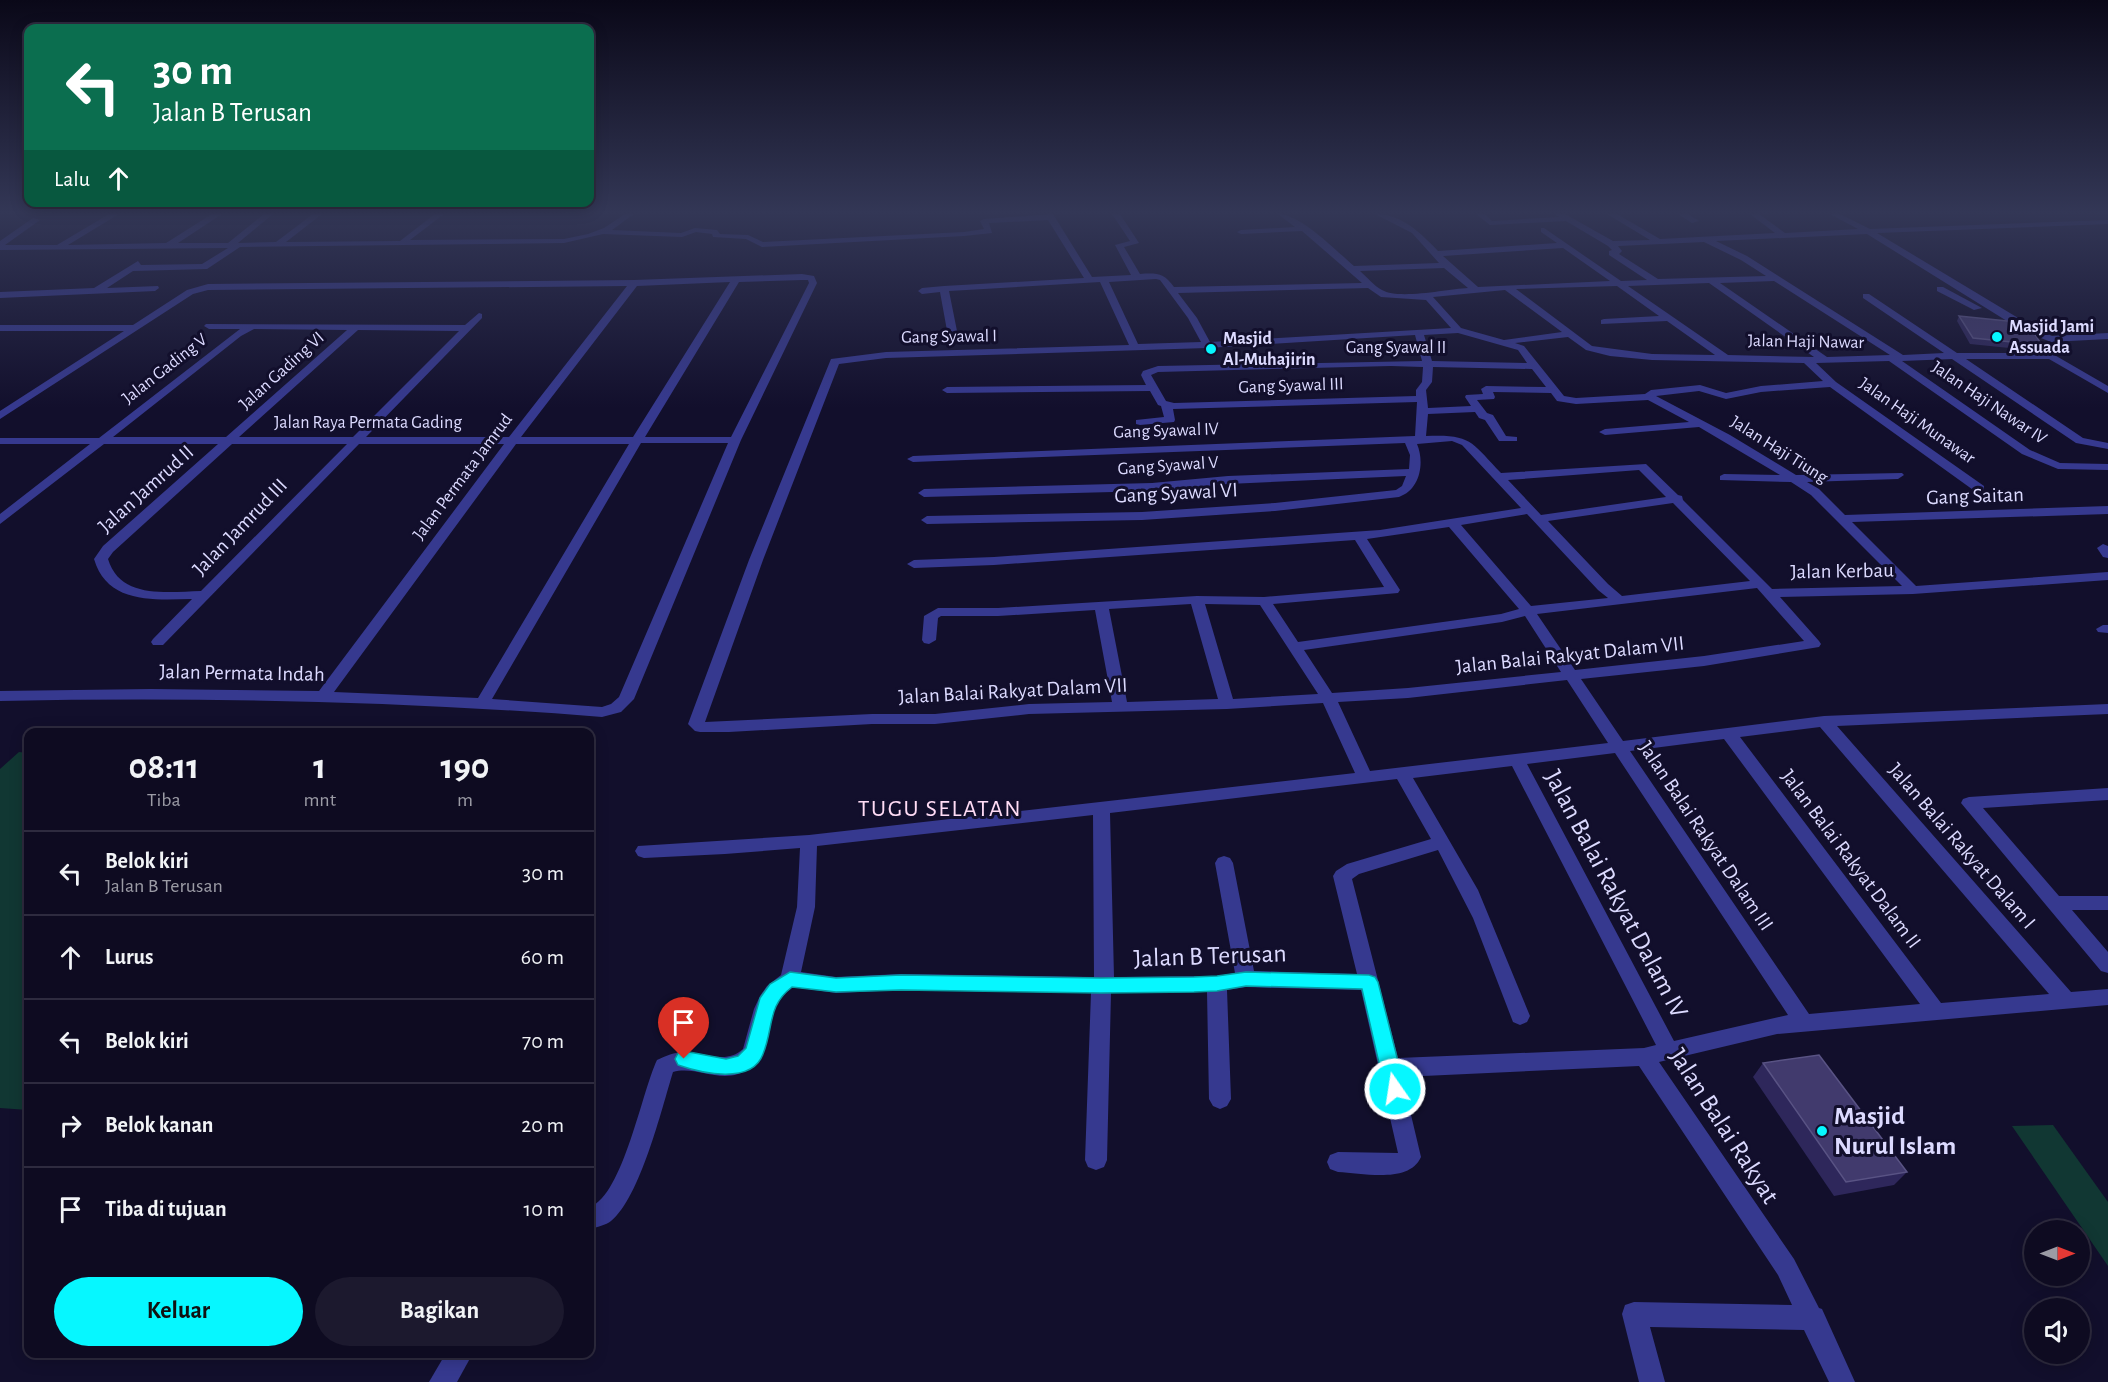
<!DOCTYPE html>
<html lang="id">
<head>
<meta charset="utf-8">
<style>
	:root { --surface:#0e0b21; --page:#1c192e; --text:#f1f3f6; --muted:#9b9ba5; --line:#2e2b3f; --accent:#06f7ff }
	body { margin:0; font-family:"Alegreya Sans",sans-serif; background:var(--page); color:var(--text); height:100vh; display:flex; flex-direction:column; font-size:22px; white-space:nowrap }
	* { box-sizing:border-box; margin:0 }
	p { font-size:20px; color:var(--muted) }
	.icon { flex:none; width:33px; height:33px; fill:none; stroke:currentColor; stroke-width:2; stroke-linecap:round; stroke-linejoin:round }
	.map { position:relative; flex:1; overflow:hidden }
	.drawer { position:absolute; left:24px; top:728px; width:570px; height:630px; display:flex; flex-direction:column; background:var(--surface); border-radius:12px; box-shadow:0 3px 15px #0003,0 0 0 2px var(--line) }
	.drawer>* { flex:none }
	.top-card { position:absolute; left:24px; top:24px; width:570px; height:183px; border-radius:12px; box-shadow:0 3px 15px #0003,0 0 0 2px var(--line); background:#0b6e4f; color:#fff; overflow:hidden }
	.needle { width:39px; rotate:90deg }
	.fabs { position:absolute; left:2024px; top:1220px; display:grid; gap:12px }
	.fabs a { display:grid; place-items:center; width:66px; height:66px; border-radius:50%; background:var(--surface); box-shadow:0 3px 15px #0003,0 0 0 2px var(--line); font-size:30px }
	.pin { position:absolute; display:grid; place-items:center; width:51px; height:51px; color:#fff; margin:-62px -26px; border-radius:50% 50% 50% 0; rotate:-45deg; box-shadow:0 0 6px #0007 }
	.pin .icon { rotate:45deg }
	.me { position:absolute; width:66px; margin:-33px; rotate:347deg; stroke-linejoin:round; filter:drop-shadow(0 0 4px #0008) }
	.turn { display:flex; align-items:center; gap:21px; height:126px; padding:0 30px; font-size:27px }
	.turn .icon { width:78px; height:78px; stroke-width:2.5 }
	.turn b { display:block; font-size:42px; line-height:51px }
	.then { display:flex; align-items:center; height:57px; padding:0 30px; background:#0003; gap:12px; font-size:22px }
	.eta { display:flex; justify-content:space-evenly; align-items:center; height:102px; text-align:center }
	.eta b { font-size:36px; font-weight:700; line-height:42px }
	.cta { display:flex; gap:12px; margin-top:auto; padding:12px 30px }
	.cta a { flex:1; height:69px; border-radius:36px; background:var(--accent); color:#111; font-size:24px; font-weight:700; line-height:69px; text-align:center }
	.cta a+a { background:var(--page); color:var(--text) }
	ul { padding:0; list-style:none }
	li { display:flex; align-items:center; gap:18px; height:84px; padding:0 30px; border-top:2px solid var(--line) }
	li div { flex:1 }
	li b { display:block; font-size:22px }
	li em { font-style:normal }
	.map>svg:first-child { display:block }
	.green { fill:#113733 }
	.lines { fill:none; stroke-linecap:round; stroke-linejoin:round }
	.minor { fill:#36398f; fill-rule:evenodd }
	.wall { fill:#2e275b }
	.building { fill:#413a6d; stroke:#595384; stroke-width:1.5 }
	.route { fill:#06f7ff; stroke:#04a1a6; stroke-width:1.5 }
	.poi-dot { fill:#06f7ff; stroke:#120f2c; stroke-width:2 }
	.labels { text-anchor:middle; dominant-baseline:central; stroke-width:6; stroke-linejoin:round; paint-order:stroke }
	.far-poi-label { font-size:18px; font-weight:bold; fill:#dcdaff; stroke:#120f2c; text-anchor:start }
	.far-street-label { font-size:18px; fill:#dcdaff; stroke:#120f2c }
	.street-label { font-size:21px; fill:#dcdaff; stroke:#120f2c }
	.quarter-label { font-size:24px; letter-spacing:1.5px; fill:#ffdcf5; stroke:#120f2c }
	.near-street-label { font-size:26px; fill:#dcdaff; stroke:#120f2c }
	.near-poi-label { font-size:26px; font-weight:bold; fill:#dcdaff; stroke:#120f2c; text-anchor:start }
</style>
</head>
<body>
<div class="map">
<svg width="2108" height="1382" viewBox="0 0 2108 1382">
	<rect width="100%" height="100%" fill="#120f2c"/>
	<g class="green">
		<path d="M19,752L28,753V1110L0,1108V769Z"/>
		<path d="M2053,1125L2108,1202V1266L2012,1126Z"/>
	</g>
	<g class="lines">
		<g class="minor">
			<path d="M109,214H119L68,245L166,243L212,214H222L178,243H228L264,214H273L238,243L276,242L313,214H322L286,242L400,241L435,214H444L410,240L564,239L588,234L604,228L625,214H634L612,230L681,233L695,228L717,230L720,234L748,235L763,242L964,232L984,229L980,221L984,219L1053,214L1092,277L1131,275L1115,245L1130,241L1112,214H1120L1139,243L1124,247L1140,274C1157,273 1164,273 1174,287L1362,283L1302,231L1241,234L1237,232L1241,230L1295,227L1278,214C1301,214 1336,251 1354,266L1439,263L1412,233L1375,214C1402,214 1421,233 1438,251L1557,243L1541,232V228H1544L1621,281L1647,280L1609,255V251L1612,250L1608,246L1566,221L1490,225L1476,214H1485L1492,221L1559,217L1555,214H1565L1613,241L1650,240L1607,214H1617L1660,239L1775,233L1750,214H1759L1785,233L1858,229L1830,214H1840L1870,229L2108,220V224L1877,233L2038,330L2052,336L2108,333V339L2051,342L2023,331L1867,234L1716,241L1747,256L1903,355L1944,353L1863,298V294H1869L1957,353H2051L2108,386V393L2049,359H1966L2083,438L2108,443V449L2076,443L1952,359L1902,361L2030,450L2060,463L2108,464V470L2058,469L2022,454L1889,361L1816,363L1836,382L1984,486V492H1976L1830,387L1761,392L1726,399L1699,391L1656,396L1730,435L1796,475L1902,473L1904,475L1898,479L1807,482L1819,489L1845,515L2108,506V514L1852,522L1916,586L2108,572V580L1913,594L1780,597L1819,641L1821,644L1819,647L1704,666L1581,679L1623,741L1824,716L2108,704V714L1837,726L2071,992L2108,989V1005L1777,1034L1659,1062L1794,1259L1819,1308L1822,1309L1855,1382H1829L1804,1330L1650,1327L1665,1382H1639L1622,1314L1625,1305L1634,1302L1792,1305L1778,1275L1639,1066L1402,1077L1421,1157C1409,1184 1363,1173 1338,1172L1330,1169L1327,1162L1330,1155L1338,1152L1398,1153L1361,990L1246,987L1227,990L1231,1099L1227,1106L1220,1109L1213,1106L1209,1099L1207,992L1111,993L1107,1160L1104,1167L1096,1170L1088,1167L1085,1160L1091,993L901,990L836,993L793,987C787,992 780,997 776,1004C761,1030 777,1061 738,1074C716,1081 694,1066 673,1072C662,1108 640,1198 611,1221C606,1225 597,1227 590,1229V1207C623,1195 642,1091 657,1060C666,1056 674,1052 684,1052C705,1052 726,1065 743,1049L754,1009L760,996L767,986L781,975L797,907L800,848L725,854L644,858L638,856L635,851L638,846L809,835L1355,773L1323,703L1227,709L1029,714L935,724H872L729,732H700L695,731L688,724L749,560L831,359L886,352L1129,345L1100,282L949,291L958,336L953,339L948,336L940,292L922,294L918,291L922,288L944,286L1084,278L1048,220L989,223L992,233L964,236L762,247L746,239L713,237L712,234L696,232L682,237L603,234L564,243L240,247L207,269L133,271L107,288L158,286L159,288L155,291L0,298V292L94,288L138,261L141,265L202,264L228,248L0,250V241L33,218L40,220L5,245H57ZM1704,242L1741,260L1766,276L1658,279L1619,254L1622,251L1618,246ZM1563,248L1610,281L1478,287L1443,256ZM1444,268L1468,288C1447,289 1399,300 1382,290C1374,286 1367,277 1360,271ZM1156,279L1160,280L1188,318L1201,342L1138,344L1109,282ZM1774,281L1890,355L1827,357L1720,283ZM1709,283L1814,357L1728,355L1628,286ZM1617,286L1659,316L1604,319L1601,320V324L1667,321L1715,355L1652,354L1592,346L1516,289ZM1368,288L1381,297L1426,300L1451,328L1210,342L1197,318L1178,293ZM1505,290L1562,332L1504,340L1461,328L1433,297ZM1458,333L1518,350L1527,363L1432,361L1424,335ZM1415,335L1422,361L1158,366L1143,371L1141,375L1146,385L947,387L942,390L947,393L1150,391L1158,405L1161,406L1164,417L1136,420V424L1140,425L1174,422L1175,420L1173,409L1417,402L1415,436L913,456L907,459L913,462L1405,443L1410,455L1409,469L1228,476L1152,483L924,489L918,493L924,497L1152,491L1228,484L1406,476L1402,486L1396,490L1275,503L1142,512L927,516L921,520L927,524L1142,520L1275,511L1399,497C1420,490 1425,463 1417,444L1452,441L1462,445L1521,508L1380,530L994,557L914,560L907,564L914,568L994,565L1355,540L1384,587L1264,597L1197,596L998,608H938L924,616L922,640L924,643L929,644L936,640L938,618L941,616H998L1095,610L1112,702L1029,704L935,714H872L705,722L763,560L839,364L886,358L1207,348ZM1568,337L1586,350L1610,356L1652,360L1804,363L1823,381L1761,386L1726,393L1700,385L1651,390L1645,394L1576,398L1564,396L1524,346L1515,343ZM1391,366L1423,367L1422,382L1416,390V396L1174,403L1166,401L1151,375L1158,372ZM1433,367L1532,369L1546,387L1486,386L1481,389L1483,394L1466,395L1465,397L1471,406L1428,408L1426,390L1432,382ZM1493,392L1551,393L1557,401L1576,404L1648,400L1689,422L1605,429L1599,432L1605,435L1699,427L1780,475L1724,474L1720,476V480L1791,482L1811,495L1902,586L1772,589L1683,500L1682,496L1678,495L1646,464L1501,473C1471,442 1472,434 1426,436L1428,414L1475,412L1479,418L1485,420L1499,441H1517V437L1506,436L1493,415L1487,413L1477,400L1494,399L1495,397ZM1639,470L1666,497L1541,515L1508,480ZM1673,503L1750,581L1622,596L1608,584L1548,521ZM1527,514L1598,590L1608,598L1531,606L1461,525ZM1449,527L1519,609L1501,614L1298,642L1273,604L1398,593L1400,590L1367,539ZM1757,588L1804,641L1704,656L1575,670L1537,614ZM1191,604L1218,699L1127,702L1109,609ZM1205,604L1260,605L1318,694L1233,699ZM1525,616L1561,672L1408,688L1332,693L1304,650L1502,622ZM1567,680L1608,743L1370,771L1338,702L1408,698ZM1820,727L2049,994L1941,1003L1740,737ZM1724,739L1920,1004L1809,1014L1630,751ZM1615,753L1788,1015L1674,1041L1527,764ZM1512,766L1656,1045L1644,1048L1398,1058L1352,879L1359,874L1438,850L1473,918L1513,1022L1520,1025L1527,1022L1530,1016L1478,890L1413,778ZM1397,779L1431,839L1347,864L1336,871L1333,876L1357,974L1254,971L1233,863L1230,858L1224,856L1218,858L1215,863L1235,973L1217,976L1114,977L1110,813ZM1093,815L1094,977L901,974L836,977L801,972L815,907L817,846Z"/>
			<path d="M1678,214H1688L1699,221L1692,223Z"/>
			<path d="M802,274L814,276L817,283L741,440L634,699L621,712L602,717C401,701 201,697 0,701V691L151,689L319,691L504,444H359L163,645H153L151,642L153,639L192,599C154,600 107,604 94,559L103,546L218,444H104L0,524V514L90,444H0V438H99L240,329H209L204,326L206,324L465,325L479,313L482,314V318L366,437H509L627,286L208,290L193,294L0,419V411L124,331H0V325H133L187,290L208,284L634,280ZM802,280H808L809,283L731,437H645L739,282ZM730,282L633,437H521L637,286ZM254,329L347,330L226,437H113L241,336ZM358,330L459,331L353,437H239ZM641,443H728L619,697L611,704L602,707L492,699ZM232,444H347L201,591C166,592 120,599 108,559L113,552ZM516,444H629L478,698L334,692Z"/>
			<path d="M1937,287H1943L1982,308L1974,310L1937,291Z"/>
			<path d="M2103,544L2108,546V558L2103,557L2097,548Z"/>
			<path d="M2103,625H2108V633L2098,632L2096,629Z"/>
			<path d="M2108,788V800L1983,808L2059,896H2108V910H2072L2108,952V973L2101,971L1961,803L1963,799L1969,797Z"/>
			<path d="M446,1353H473L457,1382H429Z"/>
		</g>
	</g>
	<g class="wall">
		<path d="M1959,316L2042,345L2038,351L1970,344L1957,321Z"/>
		<path d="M1763,1063L1907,1172L1894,1185L1834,1196L1753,1077Z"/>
	</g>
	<g class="building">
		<path d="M1959,316L2017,322L2032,330L2042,345L1973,338Z"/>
		<path d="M1819,1055L1907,1172L1846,1182L1763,1063Z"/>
	</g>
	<linearGradient id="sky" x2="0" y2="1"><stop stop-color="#0a0818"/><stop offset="0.52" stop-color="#333756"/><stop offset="1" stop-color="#333756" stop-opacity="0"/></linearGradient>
	<rect width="2108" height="408" fill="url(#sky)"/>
	<path class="route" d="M790,972L836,978L901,975L1101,978L1194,977L1217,976L1246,972L1369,975L1375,977L1378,982L1405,1089L1402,1095L1395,1097L1388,1095L1385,1089L1362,989L1246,986L1217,991L1194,992L1101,993L901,990L836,992L792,987C767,1006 774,1027 763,1054C752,1085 701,1073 678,1065L675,1059L678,1053L684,1051L726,1059L738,1056L746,1048L760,998L770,984Z"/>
	<g class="poi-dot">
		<circle cx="1997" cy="337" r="6"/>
		<circle cx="1211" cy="349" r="6"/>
		<circle cx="1822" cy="1131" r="6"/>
	</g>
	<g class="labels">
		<g class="far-poi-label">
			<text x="2009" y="327">Masjid Jami<tspan x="2009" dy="21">Assuada</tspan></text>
			<text x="1223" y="339">Masjid<tspan x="1223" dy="21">Al-Muhajirin</tspan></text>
		</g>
		<g class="far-street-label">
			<text transform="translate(949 337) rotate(-1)">Gang Syawal I</text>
			<text transform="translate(1806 342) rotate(1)">Jalan Haji Nawar</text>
			<text x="1396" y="348">Gang Syawal II</text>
			<text transform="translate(165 369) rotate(-38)">Jalan Gading V</text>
			<text transform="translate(282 371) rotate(-42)">Jalan Gading VI</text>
			<text transform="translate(1291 386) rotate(-2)">Gang Syawal III</text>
			<text transform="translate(1989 403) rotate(34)">Jalan Haji Nawar IV</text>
			<text transform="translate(1917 421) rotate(35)">Jalan Haji Munawar</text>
			<text x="368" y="423">Jalan Raya Permata Gading</text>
			<text transform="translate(1166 431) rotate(-2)">Gang Syawal IV</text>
			<text transform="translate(1779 450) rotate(32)">Jalan Haji Tiung</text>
			<text transform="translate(1168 466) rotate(-4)">Gang Syawal V</text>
			<text transform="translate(463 477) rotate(-53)">Jalan Permata Jamrud</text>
		</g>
		<g class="street-label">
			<text transform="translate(146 489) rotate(-42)">Jalan Jamrud II</text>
			<text transform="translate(1176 493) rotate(-3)">Gang Syawal VI</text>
			<text transform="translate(1975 496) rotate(-2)">Gang Saitan</text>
			<text transform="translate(240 527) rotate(-46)">Jalan Jamrud III</text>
			<text transform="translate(1842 571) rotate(-1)">Jalan Kerbau</text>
			<text transform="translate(1570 655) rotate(-6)">Jalan Balai Rakyat Dalam VII</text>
			<text transform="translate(242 673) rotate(1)">Jalan Permata Indah</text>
			<text transform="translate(1013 691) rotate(-3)">Jalan Balai Rakyat Dalam VII</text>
			<text transform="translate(1706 836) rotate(56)">Jalan Balai Rakyat Dalam III</text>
			<text transform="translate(1962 846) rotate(49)">Jalan Balai Rakyat Dalam I</text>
			<text transform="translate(1851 859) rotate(53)">Jalan Balai Rakyat Dalam II</text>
		</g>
		<g class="quarter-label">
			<text x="940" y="809">TUGU SELATAN</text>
		</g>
		<g class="near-street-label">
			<text transform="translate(1616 894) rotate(62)">Jalan Balai Rakyat Dalam IV</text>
			<text transform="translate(1210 956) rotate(-2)">Jalan B Terusan</text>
			<text transform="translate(1724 1126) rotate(57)">Jalan Balai Rakyat</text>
		</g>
		<g class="near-poi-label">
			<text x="1834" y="1116">Masjid<tspan x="1834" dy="30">Nurul Islam</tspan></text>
		</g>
	</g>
</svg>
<div class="fabs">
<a><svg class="needle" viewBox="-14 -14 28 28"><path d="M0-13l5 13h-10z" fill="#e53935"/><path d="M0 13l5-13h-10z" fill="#9b9ba5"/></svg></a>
<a><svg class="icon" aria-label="sound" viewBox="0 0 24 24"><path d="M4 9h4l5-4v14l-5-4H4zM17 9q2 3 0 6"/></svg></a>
</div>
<div class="pin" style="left:684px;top:1059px;background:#d93025"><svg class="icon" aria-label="arrive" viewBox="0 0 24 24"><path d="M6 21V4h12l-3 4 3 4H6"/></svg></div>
<svg class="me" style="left:1395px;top:1089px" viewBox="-20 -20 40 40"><circle r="17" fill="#06f7ff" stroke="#fff" stroke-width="3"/><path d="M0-11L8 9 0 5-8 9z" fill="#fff"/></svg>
<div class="top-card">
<div class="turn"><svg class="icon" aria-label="left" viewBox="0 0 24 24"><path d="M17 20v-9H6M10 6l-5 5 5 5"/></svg><div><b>30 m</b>Jalan B Terusan</div></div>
<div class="then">Lalu<svg class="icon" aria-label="ahead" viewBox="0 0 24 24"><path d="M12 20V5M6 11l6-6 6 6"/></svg></div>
</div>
<section class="drawer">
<div class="eta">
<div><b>08:11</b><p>Tiba</p></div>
<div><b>1</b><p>mnt</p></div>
<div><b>190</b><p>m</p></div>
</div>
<ul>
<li><svg class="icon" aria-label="left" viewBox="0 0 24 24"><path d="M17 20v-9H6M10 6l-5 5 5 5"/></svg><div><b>Belok kiri</b><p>Jalan B Terusan</p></div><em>30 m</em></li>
<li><svg class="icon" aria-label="ahead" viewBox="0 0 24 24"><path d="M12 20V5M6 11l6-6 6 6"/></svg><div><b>Lurus</b></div><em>60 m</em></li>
<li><svg class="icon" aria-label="left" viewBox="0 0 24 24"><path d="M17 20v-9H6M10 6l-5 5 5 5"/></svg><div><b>Belok kiri</b></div><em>70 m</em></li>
<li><svg class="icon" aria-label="right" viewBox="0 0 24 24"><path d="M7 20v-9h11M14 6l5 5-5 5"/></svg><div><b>Belok kanan</b></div><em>20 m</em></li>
<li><svg class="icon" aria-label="arrive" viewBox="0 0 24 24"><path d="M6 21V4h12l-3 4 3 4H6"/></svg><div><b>Tiba di tujuan</b></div><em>10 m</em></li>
</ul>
<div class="cta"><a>Keluar</a><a>Bagikan</a></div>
</section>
</div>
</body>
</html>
